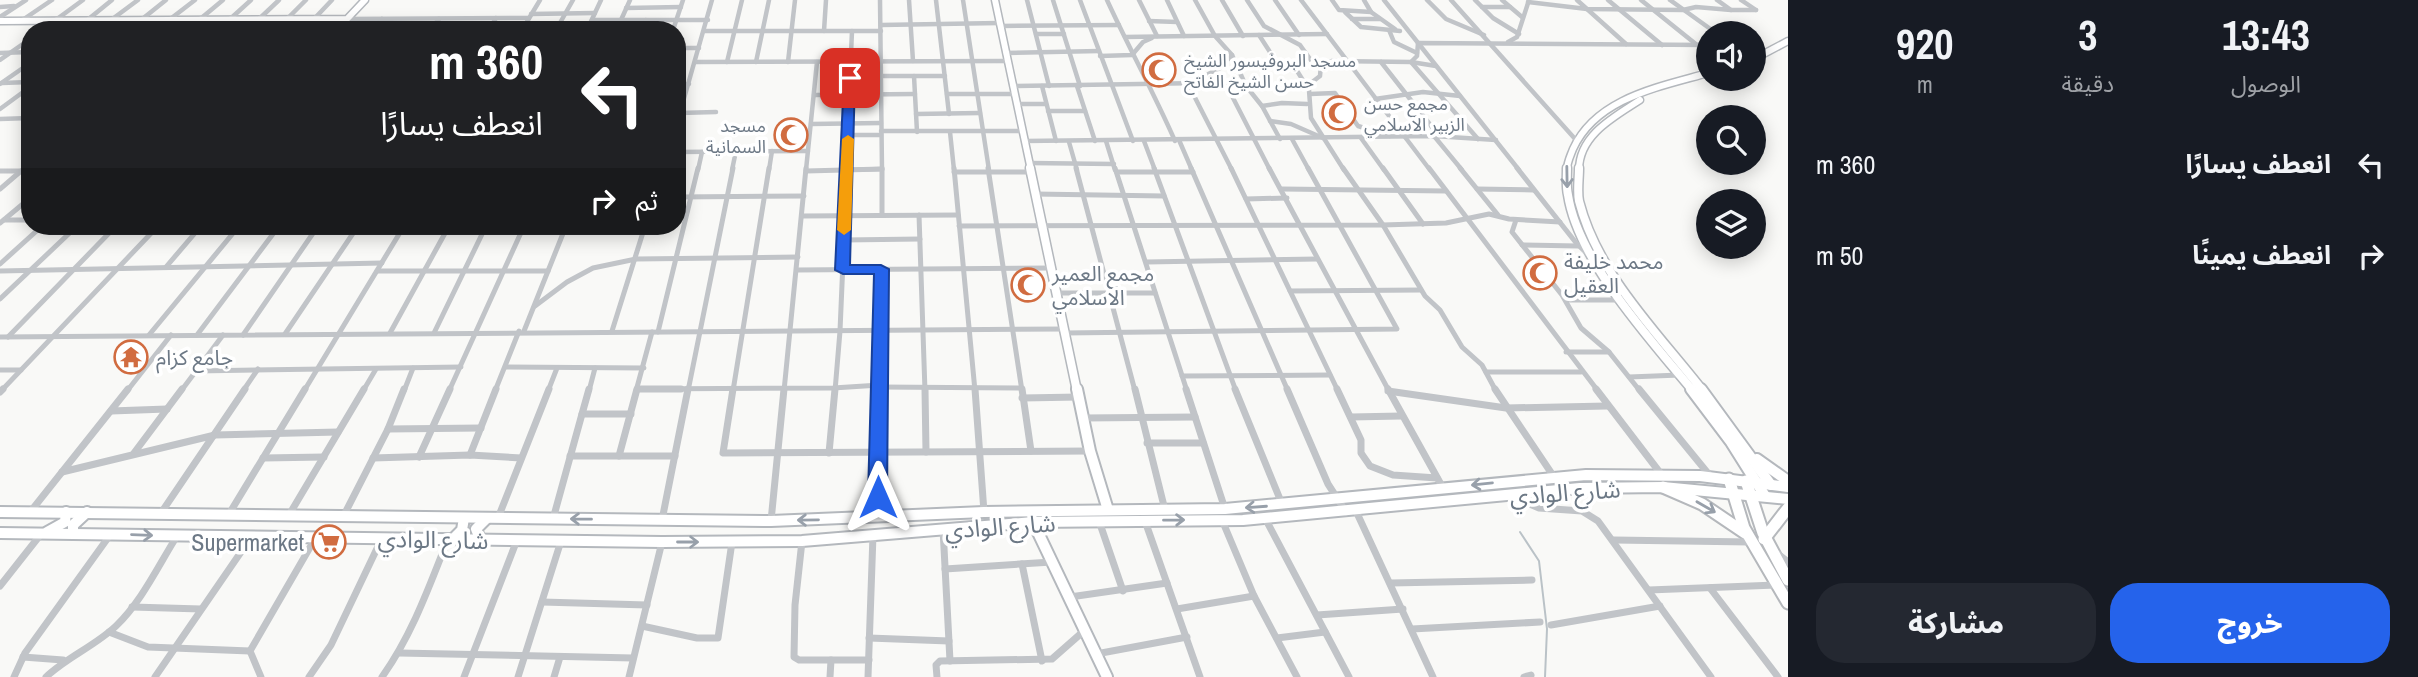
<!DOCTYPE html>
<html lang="ar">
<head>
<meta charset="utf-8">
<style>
	:root { --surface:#171b24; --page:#242831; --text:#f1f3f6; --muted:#9ea1a6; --accent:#2563eb }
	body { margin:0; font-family:"Archivo Narrow","Noto Sans Arabic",sans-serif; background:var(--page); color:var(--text); direction:rtl; height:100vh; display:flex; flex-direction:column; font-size:26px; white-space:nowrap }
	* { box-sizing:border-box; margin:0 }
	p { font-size:23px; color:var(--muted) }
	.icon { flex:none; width:38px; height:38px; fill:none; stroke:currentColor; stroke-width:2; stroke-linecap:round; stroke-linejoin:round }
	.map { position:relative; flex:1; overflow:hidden; direction:ltr }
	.details { display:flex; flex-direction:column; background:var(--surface); width:630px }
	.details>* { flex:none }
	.banner { position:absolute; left:21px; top:21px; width:665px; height:214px; border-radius:28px; box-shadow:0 4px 18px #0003; direction:rtl; background:#202124; color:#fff; overflow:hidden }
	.fabs { position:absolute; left:1696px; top:21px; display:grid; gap:14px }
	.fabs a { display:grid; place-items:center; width:70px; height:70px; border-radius:50%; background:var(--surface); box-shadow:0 4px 18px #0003; font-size:35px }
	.pin { position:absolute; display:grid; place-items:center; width:60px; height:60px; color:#fff; margin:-30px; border-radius:14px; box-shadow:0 4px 10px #0006 }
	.me { position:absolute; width:77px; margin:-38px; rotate:0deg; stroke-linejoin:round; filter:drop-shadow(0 0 5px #0008) }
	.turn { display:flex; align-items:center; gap:24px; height:147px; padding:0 28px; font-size:32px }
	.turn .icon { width:91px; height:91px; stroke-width:2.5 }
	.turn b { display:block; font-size:49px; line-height:60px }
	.then { display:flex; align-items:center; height:66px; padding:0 28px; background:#0003; gap:14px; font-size:26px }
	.eta { display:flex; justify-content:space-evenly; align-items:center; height:119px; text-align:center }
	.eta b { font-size:42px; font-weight:800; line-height:49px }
	.primary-button { display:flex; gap:14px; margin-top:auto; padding:14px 28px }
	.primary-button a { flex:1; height:80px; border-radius:28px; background:var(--accent); color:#fff; font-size:28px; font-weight:800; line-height:80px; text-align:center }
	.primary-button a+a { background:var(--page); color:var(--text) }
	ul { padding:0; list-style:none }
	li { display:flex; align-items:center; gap:21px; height:91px; padding:0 28px }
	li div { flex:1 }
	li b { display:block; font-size:26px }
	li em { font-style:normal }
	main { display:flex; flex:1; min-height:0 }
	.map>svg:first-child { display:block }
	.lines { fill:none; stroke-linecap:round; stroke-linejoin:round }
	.stream { stroke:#bac2c7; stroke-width:2 }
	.secondary-far2-casing { stroke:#b4b8bd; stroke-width:9 }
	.secondary-far1-casing { stroke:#b4b8bd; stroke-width:11 }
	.secondary-casing { stroke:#b4b8bd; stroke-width:14 }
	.primary-casing { stroke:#b5b8bc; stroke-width:15 }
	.street-far2 { stroke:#c1c4c8; stroke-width:4.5 }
	.street-far1 { stroke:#c1c4c8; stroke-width:5 }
	.street { stroke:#c1c4c8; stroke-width:7 }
	.secondary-far2 { stroke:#fff; stroke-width:6 }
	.secondary-far1 { stroke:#fff; stroke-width:8 }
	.secondary { stroke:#fff; stroke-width:10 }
	.primary { stroke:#fff; stroke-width:11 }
	.oneway { stroke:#98a0aa }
	.route { fill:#2563eb; stroke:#184099; stroke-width:2 }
	.slow { fill:#f59e0b }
	.labels { text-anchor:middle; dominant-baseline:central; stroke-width:7; stroke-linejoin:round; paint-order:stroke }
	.far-poi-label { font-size:18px; fill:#6c7885; stroke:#fff; text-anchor:start }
	.poi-label { font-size:21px; fill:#6c7885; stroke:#fff; text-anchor:start }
	.near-street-label { font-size:24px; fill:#6c7885; stroke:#fff }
	.near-poi-label { font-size:24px; fill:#6c7885; stroke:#fff; text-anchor:end }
</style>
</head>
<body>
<main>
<section class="details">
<div class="eta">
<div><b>13:43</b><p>الوصول</p></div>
<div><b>3</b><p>دقيقة</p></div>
<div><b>920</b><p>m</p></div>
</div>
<ul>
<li><svg class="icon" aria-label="left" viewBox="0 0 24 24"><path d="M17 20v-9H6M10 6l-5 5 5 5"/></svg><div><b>انعطف يسارًا</b></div><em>360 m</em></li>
<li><svg class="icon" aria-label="right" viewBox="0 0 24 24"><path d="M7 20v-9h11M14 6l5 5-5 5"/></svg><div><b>انعطف يمينًا</b></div><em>50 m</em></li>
</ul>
<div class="primary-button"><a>خروج</a><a>مشاركة</a></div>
</section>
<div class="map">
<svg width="1788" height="677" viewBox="0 0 1788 677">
	<rect width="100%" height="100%" fill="#f9f9f7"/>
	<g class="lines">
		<path class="stream" d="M1520,532L1539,561L1547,629L1545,677"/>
		<defs>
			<g id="secondary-far2">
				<path d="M995,0L1031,170"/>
				<path d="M0,21L347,19L365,0"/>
				<path d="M1754,59L1788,41"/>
				<path d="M1567,170C1567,162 1570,157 1573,149C1596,98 1659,87 1708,73"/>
				<path d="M1579,170C1579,135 1614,117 1640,100"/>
			</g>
			<g id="secondary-far1">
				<path d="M1030,168L1077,391"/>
				<path d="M1567,168C1567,177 1566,187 1568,195C1578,261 1651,340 1693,391"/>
				<path d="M1579,168C1579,179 1577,191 1579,201C1598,275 1657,332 1703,391"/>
			</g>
			<g id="secondary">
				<path d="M1077,389L1090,451L1108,510"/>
				<path d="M1691,389L1731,442L1765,496"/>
				<path d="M1701,389L1771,485"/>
				<path d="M1757,459L1788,481"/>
				<path d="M0,512L771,521L984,512L1225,509L1586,475L1700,476L1788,487"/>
				<path d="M1033,522L1107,677"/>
				<path d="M47,532L65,522L66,512"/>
				<path d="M0,533L662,542L802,541L1033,522L1243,520L1580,488L1663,487L1788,499"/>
				<path d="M73,533V525L87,512"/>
				<path d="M453,539L462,530L464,518"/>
				<path d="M480,539L476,529L487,518"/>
			</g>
			<g id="primary">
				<path d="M1729,479L1744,528L1788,603"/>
				<path d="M1746,481L1763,533L1788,580"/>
				<path d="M1663,487L1702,504L1745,533"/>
				<path d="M1764,539L1788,508"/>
			</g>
		</defs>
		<use href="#secondary-far2" class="secondary-far2-casing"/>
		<use href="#secondary-far1" class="secondary-far1-casing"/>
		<use href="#secondary" class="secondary-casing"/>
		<use href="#primary" class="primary-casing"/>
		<g class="street-far2">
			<path d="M880,0L882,170"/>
			<path d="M909,0L913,61"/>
			<path d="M936,0L949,114"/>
			<path d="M963,0L989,170"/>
			<path d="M1027,0L1049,86"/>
			<path d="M1053,0L1080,86"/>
			<path d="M1080,0L1133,141"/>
			<path d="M1107,0C1129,48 1154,93 1175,141"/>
			<path d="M1139,0L1157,36"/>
			<path d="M1167,0L1184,36"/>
			<path d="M1195,0L1215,36L1232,55L1246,86L1262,106L1280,139"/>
			<path d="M1222,0L1243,36"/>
			<path d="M1247,0L1264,26L1300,45L1315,66"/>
			<path d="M1275,0L1299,35"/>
			<path d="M1301,0L1430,170"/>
			<path d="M1332,0L1339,10L1371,12"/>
			<path d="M1364,0L1371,12L1395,29"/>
			<path d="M1384,0L1519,170"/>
			<path d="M1427,0L1446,19L1484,35"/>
			<path d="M1451,0L1576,140"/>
			<path d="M1475,0L1493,18L1519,34"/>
			<path d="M1502,0L1522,17"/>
			<path d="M1577,0L1626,44"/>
			<path d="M1608,0L1662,45"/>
			<path d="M1641,0L1697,45"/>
			<path d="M1670,0L1716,33"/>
			<path d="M1741,0L1756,10"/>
			<path d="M1528,2L1587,9L1683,10L1696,7L1731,10L1717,0"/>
			<path d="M0,7L14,6"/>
			<path d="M1482,7H1510"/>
			<path d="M626,8L681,7"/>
			<path d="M1731,10H1756"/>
			<path d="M1345,12L1361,27L1400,31"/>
			<path d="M531,14L595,13"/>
			<path d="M0,17L26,0"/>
			<path d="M287,19L306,0"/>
			<path d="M314,19L332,0"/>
			<path d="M347,19L529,18"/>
			<path d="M1352,19H1380"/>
			<path d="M111,20L138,0"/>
			<path d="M141,20L166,0"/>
			<path d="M169,20L195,0"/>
			<path d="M199,20L223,0"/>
			<path d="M229,20L251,0"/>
			<path d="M258,20L279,0"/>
			<path d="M592,20H708"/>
			<path d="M621,20L630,0"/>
			<path d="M21,21L52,0"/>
			<path d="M1149,21L1177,22"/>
			<path d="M881,25L999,23"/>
			<path d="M1000,26L1119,25"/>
			<path d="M42,30L83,0"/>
			<path d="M75,30L112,0"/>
			<path d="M102,30L114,21"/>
			<path d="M133,30L145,20"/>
			<path d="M163,30L174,20"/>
			<path d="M193,30L204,20"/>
			<path d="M255,30L266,20"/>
			<path d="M314,30L324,19"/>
			<path d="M373,30L382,19"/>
			<path d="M430,30L439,19"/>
			<path d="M489,30L496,18"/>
			<path d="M522,30L540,0"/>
			<path d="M556,30L573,0"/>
			<path d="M587,30L601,0"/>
			<path d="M642,30L646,20"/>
			<path d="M673,30L683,0"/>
			<path d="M1389,30L1394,42L1417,53"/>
			<path d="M704,31H881"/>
			<path d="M824,31L826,0"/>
			<path d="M1036,34H1064"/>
			<path d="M1259,35L1279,66"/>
			<path d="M1125,37L1327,34"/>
			<path d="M1508,42L1517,37L1529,0"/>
			<path d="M677,48H699"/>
			<path d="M0,53L30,52"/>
			<path d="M1005,53L1099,51"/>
			<path d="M1100,56L1132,55L1143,42L1152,38"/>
			<path d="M0,60L30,39"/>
			<path d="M695,62L1007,61"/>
			<path d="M727,62L742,0"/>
			<path d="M756,62L769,0"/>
			<path d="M788,62L795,0"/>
			<path d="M1381,62L1439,136"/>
			<path d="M1237,66H1315L1332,61L1411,62L1436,66"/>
			<path d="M1294,66L1309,90L1311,118L1344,170"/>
			<path d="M881,76H945"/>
			<path d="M914,76L917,132"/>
			<path d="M1193,82L1220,68L1232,55"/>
			<path d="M2,83L30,82"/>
			<path d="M0,84L30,63"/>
			<path d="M1188,84L1232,170"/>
			<path d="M677,85L689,84"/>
			<path d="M1012,86L1201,83L1246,86"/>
			<path d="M1042,86L1056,141"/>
			<path d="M1077,86L1095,141"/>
			<path d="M1307,86L1320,76L1321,64"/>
			<path d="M947,94H1014"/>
			<path d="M1310,94L1335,93L1358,126L1390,136"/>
			<path d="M814,95L915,94"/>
			<path d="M1232,96L1270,170"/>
			<path d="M1375,99L1423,92L1460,96"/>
			<path d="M1017,104H1046"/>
			<path d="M1262,106L1282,103L1307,104"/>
			<path d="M0,109L30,87"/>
			<path d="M1048,111H1085"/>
			<path d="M679,113L716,112"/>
			<path d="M916,114L980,113"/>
			<path d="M0,119L30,118"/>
			<path d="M1270,121L1291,124L1323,138"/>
			<path d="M677,123L712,0"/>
			<path d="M811,124L881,123"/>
			<path d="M881,131H1023"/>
			<path d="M950,132L954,170"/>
			<path d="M848,135H881"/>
			<path d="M1434,136L1462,170"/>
			<path d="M1361,138L1384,170"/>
			<path d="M1292,139L1309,170"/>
			<path d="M1478,139L1411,62L1417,56L1418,43L1708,45"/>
			<path d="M1179,140L1192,170"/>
			<path d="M1025,141L1434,136L1496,140"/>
			<path d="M1106,141L1115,170"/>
			<path d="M1144,141L1155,170"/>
			<path d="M1069,142L1077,170"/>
			<path d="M677,152L808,151"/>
			<path d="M1029,163L1114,164"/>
			<path d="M698,170L702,152"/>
			<path d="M732,170L736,151"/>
			<path d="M769,170L772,151"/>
			<path d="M806,170L817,62"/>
			<path d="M842,170L882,169"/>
			<path d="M846,170L852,31"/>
		</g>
		<g class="street-far1">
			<path d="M882,168V215"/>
			<path d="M954,168L975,391"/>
			<path d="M988,168L1022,391"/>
			<path d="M1076,168L1135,391"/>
			<path d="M1115,168L1187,391"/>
			<path d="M1154,168L1236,391"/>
			<path d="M1191,168L1288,391"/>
			<path d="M1231,168L1338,391"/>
			<path d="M1269,168L1389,391"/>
			<path d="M1343,168L1383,225L1425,296L1440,310L1462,347L1482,365L1496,391"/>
			<path d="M1383,168L1423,224"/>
			<path d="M1429,168L1598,391"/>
			<path d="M1460,168L1498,215"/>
			<path d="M1517,168L1577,244L1591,257"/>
			<path d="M0,171H30"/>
			<path d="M806,171L882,169"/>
			<path d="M954,172H1031"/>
			<path d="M1117,172H1193"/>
			<path d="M0,189L21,171"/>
			<path d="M1282,189L1446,191"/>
			<path d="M1477,189L1534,190"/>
			<path d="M1035,194L1164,196"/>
			<path d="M677,197L804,196"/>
			<path d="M1246,199L1287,198"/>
			<path d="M919,215L925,391"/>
			<path d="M802,216L958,215"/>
			<path d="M4,220H30"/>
			<path d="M1516,220L1512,232L1562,295L1581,328L1609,352L1640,391"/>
			<path d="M0,223L30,198"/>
			<path d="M959,226L1383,225L1446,223L1489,214L1509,219L1560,222"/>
			<path d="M844,240L920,239"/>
			<path d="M1522,245L1578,246"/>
			<path d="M1147,262L1317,259"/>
			<path d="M0,264L42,226"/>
			<path d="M166,267L201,226"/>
			<path d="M797,270L1051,268"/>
			<path d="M0,271L382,263"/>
			<path d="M377,271H548"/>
			<path d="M1290,291L1421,290"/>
			<path d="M1057,293H1155"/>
			<path d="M0,299L77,226"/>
			<path d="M1566,300H1621"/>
			<path d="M535,306L567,282L593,268L636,259L798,257"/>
			<path d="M524,331L566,226"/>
			<path d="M612,331L645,226"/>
			<path d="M658,332L698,168"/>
			<path d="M390,333L449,226"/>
			<path d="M434,333L486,226"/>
			<path d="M1065,333L1397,329L1308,168"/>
			<path d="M285,334L358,226"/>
			<path d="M149,335L239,226"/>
			<path d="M197,335L279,226"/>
			<path d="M243,335L318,226"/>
			<path d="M0,337L1065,329"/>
			<path d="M8,337L116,226"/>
			<path d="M1566,352H1609"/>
			<path d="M506,367L644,368"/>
			<path d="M0,370H21"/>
			<path d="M196,371L461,367"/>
			<path d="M1486,372H1581"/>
			<path d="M1182,376L1330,375"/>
			<path d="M1629,377L1680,375"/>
			<path d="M880,387L1020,388"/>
			<path d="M638,389L833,388L880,385"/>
			<path d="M1,391L158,226"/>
			<path d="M127,391L171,335"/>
			<path d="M181,391L223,335"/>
			<path d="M243,391L258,369"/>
			<path d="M304,391L404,226"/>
			<path d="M363,391L376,369"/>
			<path d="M404,391L413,368"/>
			<path d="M449,391L524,226"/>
			<path d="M495,391L519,331"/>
			<path d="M548,391L557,368"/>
			<path d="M589,391L595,368"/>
			<path d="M636,391L652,332"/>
			<path d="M688,391L733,168"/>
			<path d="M733,391L769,168"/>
			<path d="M784,391L806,168"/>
			<path d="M835,391L840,331L847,168"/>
			<path d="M880,391L881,269"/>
		</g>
		<g class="street">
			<path d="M589,389L582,414H631"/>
			<path d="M638,389H681"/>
			<path d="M733,389L723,453L1090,451"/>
			<path d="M925,389L926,452"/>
			<path d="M975,389L984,512"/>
			<path d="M1022,389L1031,451"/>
			<path d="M1135,389L1165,510"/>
			<path d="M1186,389L1225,509"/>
			<path d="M1235,389L1282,504"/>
			<path d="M1287,389L1328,484L1346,512"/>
			<path d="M1337,389L1361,440V453L1370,466L1393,475L1437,478"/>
			<path d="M1388,389L1443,488"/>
			<path d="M1495,389L1554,477"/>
			<path d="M1596,389L1661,474"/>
			<path d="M1639,389L1711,477"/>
			<path d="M1388,391L1506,408L1607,406"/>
			<path d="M0,392L3,389"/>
			<path d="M1022,398L1079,397"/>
			<path d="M111,411L167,409"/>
			<path d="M1351,417L1401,416"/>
			<path d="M1083,418L1195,417"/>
			<path d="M388,429L481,428"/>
			<path d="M1147,443H1203"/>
			<path d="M134,453L182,389"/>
			<path d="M829,453L835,389"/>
			<path d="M470,455L496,389"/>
			<path d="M570,456H675"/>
			<path d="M619,456L637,389"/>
			<path d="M419,457L450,389"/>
			<path d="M263,458L324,457"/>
			<path d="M373,458L470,455L521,458"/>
			<path d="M62,472L215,435L338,432"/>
			<path d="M1511,496L1539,508L1582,511L1598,521L1711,677"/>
			<path d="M31,511L128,389"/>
			<path d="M1356,511L1433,677"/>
			<path d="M161,513L245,389"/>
			<path d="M229,514L305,389"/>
			<path d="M289,515L364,389"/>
			<path d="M344,515L388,429L404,389"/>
			<path d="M498,518L549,389"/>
			<path d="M878,518L880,389"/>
			<path d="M1265,518L1349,677"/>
			<path d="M553,519L582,414"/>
			<path d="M662,520L688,389"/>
			<path d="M1222,520L1254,596L1297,677"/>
			<path d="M771,521L784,389"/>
			<path d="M1099,521L1123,591"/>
			<path d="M1145,521L1200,677"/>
			<path d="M943,529L950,661"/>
			<path d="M1614,540L1750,542"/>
			<path d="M802,541L795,605L794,657L799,660H831"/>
			<path d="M1778,554L1788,562"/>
			<path d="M1022,564L1042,661"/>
			<path d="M945,569L1052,562"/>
			<path d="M1391,583L1532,580"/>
			<path d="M0,586L41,534"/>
			<path d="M1710,588L1778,677"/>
			<path d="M1649,590L1776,585"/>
			<path d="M1070,597L1167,583"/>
			<path d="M542,602L647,605"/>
			<path d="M132,607L201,609"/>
			<path d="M1177,609L1254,596"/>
			<path d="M1317,615L1403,609"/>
			<path d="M1551,625L1660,606"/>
			<path d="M642,626L697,638H718L732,542"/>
			<path d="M1412,629L1540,622"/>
			<path d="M109,632L148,647L250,651"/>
			<path d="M869,638L949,641"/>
			<path d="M1277,638L1325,632"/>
			<path d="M399,653L633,658"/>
			<path d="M1096,654L1187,637"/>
			<path d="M23,657L63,660"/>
			<path d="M14,677L25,653L110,535"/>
			<path d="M46,677C67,657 95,646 116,626C142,601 158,566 177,536"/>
			<path d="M155,677L252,536"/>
			<path d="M261,677L250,651L316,537"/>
			<path d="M309,677L331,645L382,538"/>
			<path d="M382,677C412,635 429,587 448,539"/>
			<path d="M464,677L517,540"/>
			<path d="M518,677L561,541"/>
			<path d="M554,677L560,657"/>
			<path d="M629,677L662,542"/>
			<path d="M830,677L831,660H869"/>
			<path d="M868,677L873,535"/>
			<path d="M937,677L936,665L940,661L1052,659L1085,630"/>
			<path d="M1524,677L1531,675"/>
		</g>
		<use href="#secondary-far2" class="secondary-far2"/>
		<use href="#secondary-far1" class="secondary-far1"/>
		<use href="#secondary" class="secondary"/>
		<use href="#primary" class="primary"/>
	</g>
	<defs><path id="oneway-shaft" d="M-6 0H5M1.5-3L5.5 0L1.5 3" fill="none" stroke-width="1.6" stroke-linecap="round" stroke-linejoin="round" transform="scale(1.75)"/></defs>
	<g class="oneway">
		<use href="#oneway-shaft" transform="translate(1567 177) rotate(89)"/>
		<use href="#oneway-shaft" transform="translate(1482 484) rotate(174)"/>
		<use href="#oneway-shaft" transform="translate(1256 507) rotate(176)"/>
		<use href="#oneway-shaft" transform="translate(1706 507) rotate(30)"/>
		<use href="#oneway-shaft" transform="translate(581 519) rotate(-179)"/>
		<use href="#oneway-shaft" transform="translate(808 520) rotate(179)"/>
		<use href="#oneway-shaft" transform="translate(1174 520) rotate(-1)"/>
		<use href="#oneway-shaft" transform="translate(142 535) rotate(2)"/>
		<use href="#oneway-shaft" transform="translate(688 542)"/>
	</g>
	<path class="route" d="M850,74L855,78L850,265H881L889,269L887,497L884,502L878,504L871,502L868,497L874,274H843L835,270L844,78Z"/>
	<path class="slow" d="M848,135L854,139L851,230L844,235L837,230L842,139Z"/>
	<defs>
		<symbol id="mosque-ring" viewBox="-11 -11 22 22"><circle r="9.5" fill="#fff" stroke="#d16c40" stroke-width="1.5"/><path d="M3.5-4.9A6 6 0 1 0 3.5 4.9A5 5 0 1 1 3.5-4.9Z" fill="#d16c40"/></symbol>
		<symbol id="temple-ring" viewBox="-11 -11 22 22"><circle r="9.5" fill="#fff" stroke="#d16c40" stroke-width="1.5"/><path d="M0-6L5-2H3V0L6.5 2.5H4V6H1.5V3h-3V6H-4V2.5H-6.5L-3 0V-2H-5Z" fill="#d16c40"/></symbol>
		<symbol id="supermarket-ring" viewBox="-11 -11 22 22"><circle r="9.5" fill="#fff" stroke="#d16c40" stroke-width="1.5"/><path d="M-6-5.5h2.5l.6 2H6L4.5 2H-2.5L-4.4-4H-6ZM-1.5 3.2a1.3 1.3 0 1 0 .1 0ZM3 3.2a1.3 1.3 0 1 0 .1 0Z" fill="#d16c40"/></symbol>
	</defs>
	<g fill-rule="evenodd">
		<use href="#mosque-ring" x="1140" y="51" width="38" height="38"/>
		<use href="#mosque-ring" x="1320" y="94" width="38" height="38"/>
		<use href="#mosque-ring" x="772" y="116" width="38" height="38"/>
		<use href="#mosque-ring" x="1521" y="254" width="38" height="38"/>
		<use href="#mosque-ring" x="1009" y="266" width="38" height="38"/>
		<use href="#temple-ring" x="112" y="338" width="38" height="38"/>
		<use href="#supermarket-ring" x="310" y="523" width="38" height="38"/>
	</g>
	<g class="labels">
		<g class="far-poi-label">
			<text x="1184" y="60">مسجد البروفيسور الشيخ<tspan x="1184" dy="21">حسن الشيخ الفاتح</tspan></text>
			<text x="1364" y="103">مجمع حسن<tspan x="1364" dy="21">الزبير الاسلامي</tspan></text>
			<text x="766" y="125" text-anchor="end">مسجد<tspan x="766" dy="21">السمانية</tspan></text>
		</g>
		<g class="poi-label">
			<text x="1564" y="261">محمد خليفة<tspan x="1564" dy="24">العقيل</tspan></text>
			<text x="1052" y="273">مجمع العمير<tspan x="1052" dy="24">الاسلامي</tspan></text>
			<text x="156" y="357">جامع كزام</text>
		</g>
		<g class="near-street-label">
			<text transform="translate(1565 492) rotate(-4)">شارع الوادي</text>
			<text transform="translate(1000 526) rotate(-4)">شارع الوادي</text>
			<text transform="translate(433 539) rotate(1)">شارع الوادي</text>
		</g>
		<g class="near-poi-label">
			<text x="304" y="542">Supermarket</text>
		</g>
	</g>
</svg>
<div class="fabs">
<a><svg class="icon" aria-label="sound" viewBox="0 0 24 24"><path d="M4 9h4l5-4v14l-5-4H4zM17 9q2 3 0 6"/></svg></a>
<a><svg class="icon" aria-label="search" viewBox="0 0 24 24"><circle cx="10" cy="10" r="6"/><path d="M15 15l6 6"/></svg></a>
<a><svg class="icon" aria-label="layers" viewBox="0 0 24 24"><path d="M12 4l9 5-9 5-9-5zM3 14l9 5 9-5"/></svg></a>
</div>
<div class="pin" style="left:850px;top:78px;background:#d93025"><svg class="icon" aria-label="arrive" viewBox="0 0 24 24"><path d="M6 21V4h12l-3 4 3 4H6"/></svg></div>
<svg class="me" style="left:878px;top:497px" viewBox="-20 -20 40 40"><path d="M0-17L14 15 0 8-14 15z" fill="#2563eb" stroke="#fff" stroke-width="4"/></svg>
<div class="banner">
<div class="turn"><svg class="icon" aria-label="left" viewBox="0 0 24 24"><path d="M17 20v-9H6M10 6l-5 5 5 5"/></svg><div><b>360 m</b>انعطف يسارًا</div></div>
<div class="then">ثم<svg class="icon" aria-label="right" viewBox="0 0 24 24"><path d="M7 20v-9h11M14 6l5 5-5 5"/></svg></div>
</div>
</div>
</main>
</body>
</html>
